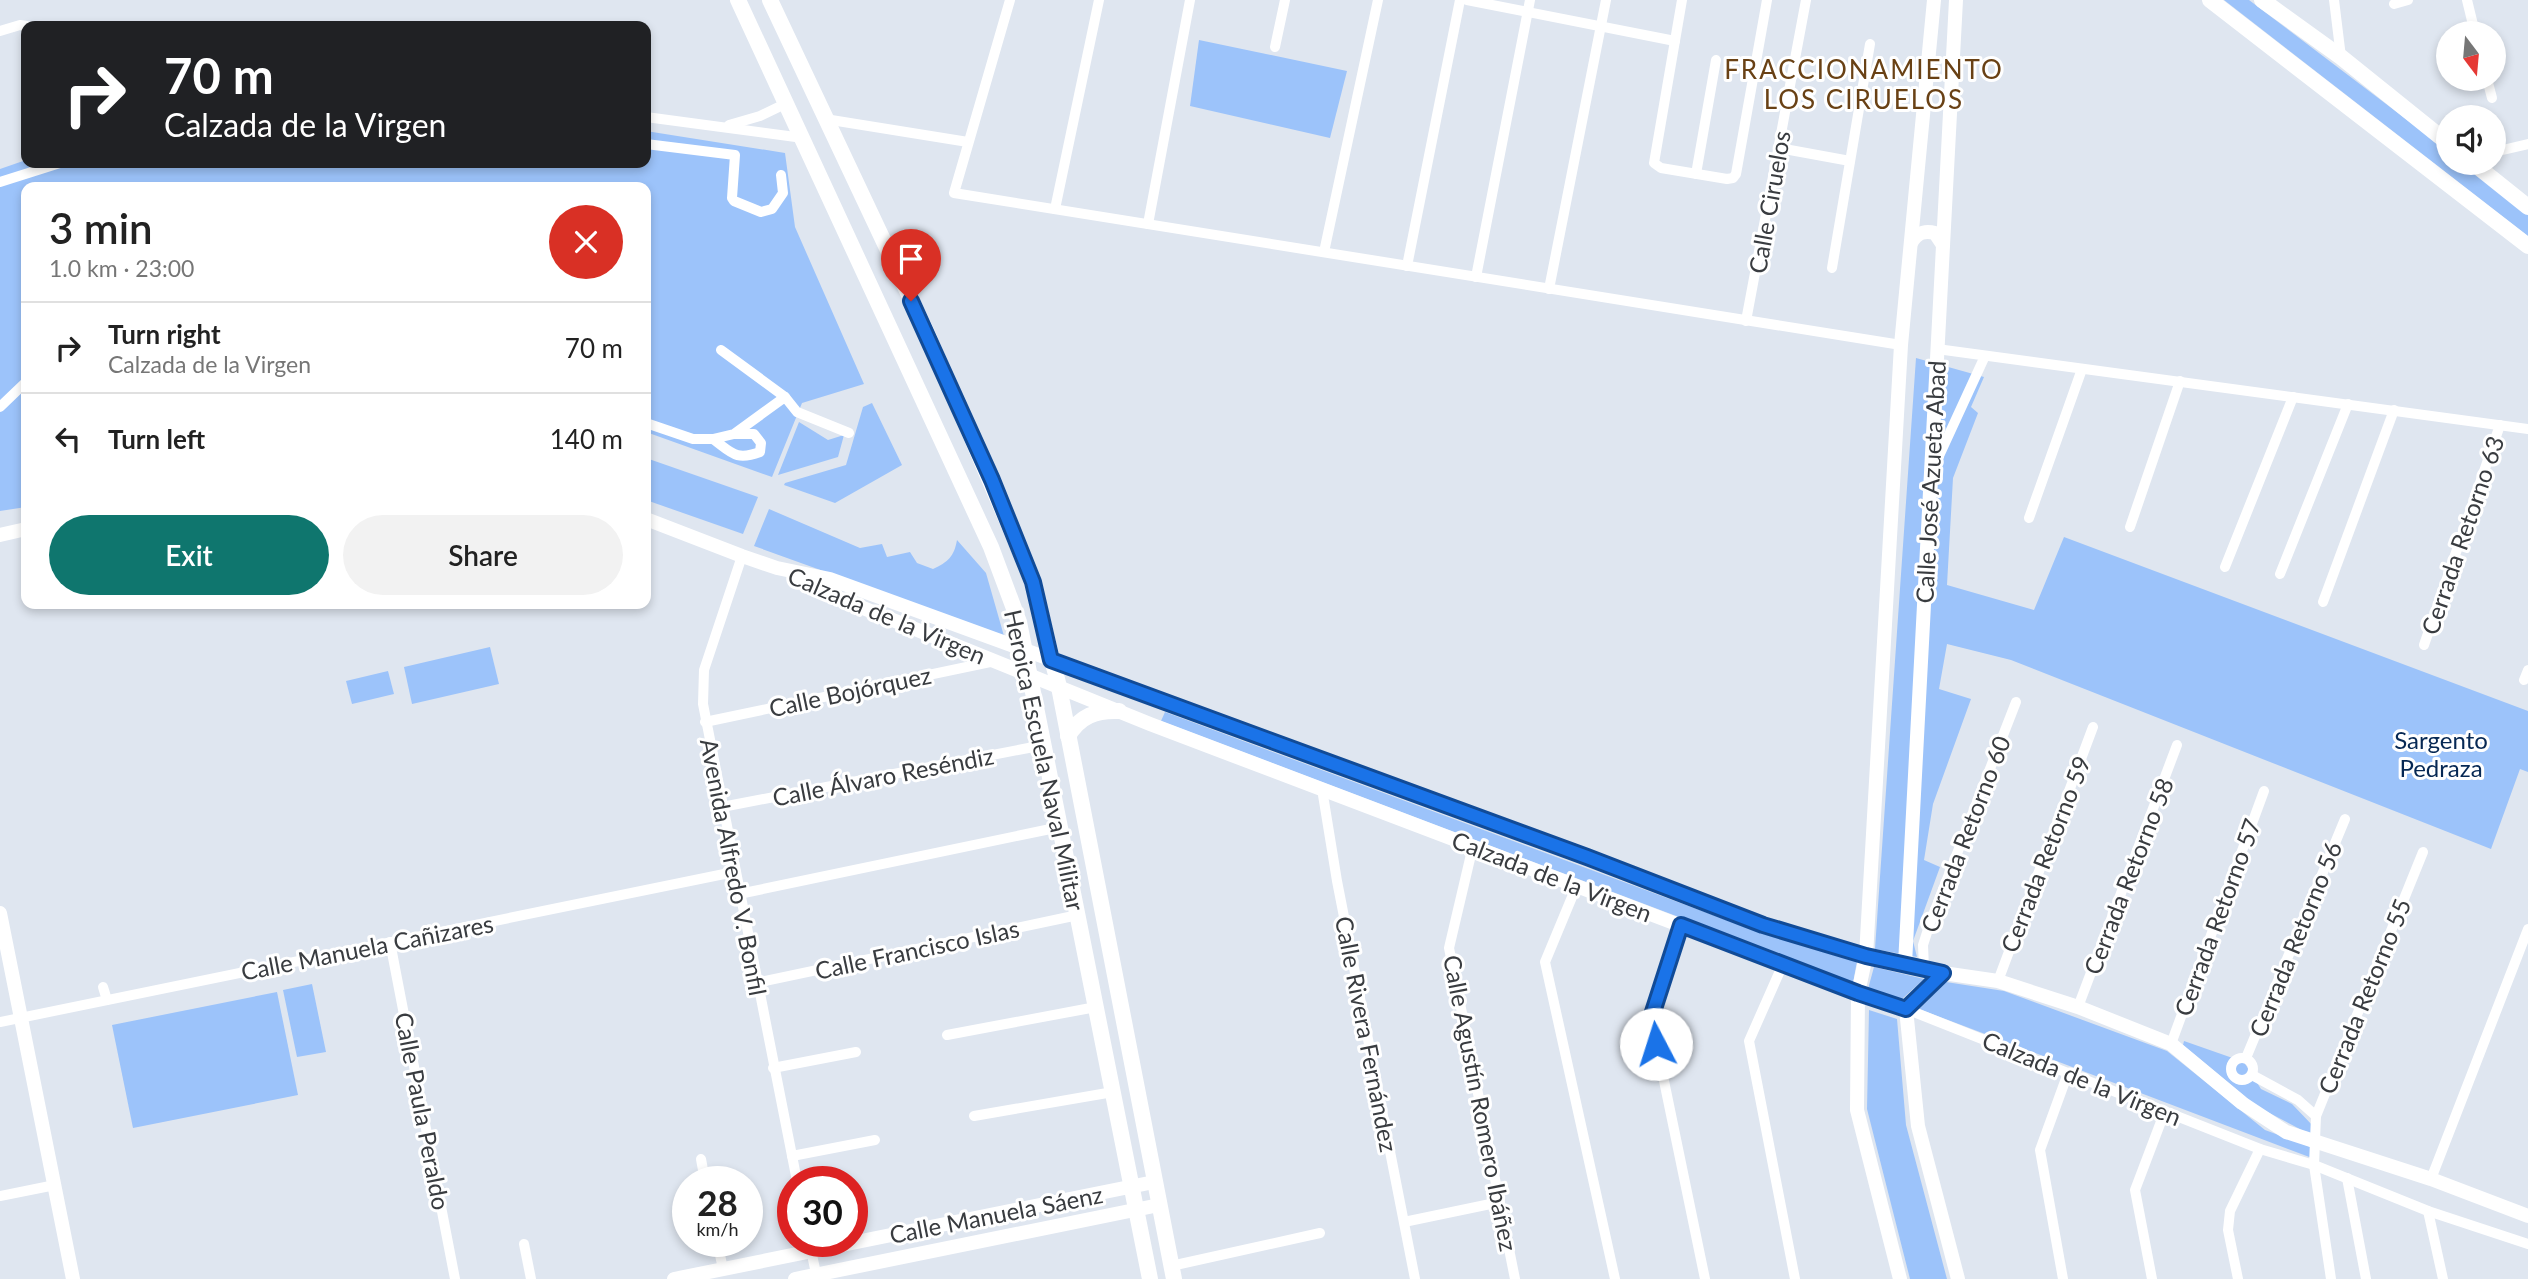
<!DOCTYPE html>
<html lang="en">
<head>
<meta charset="utf-8">
<style>
	:root { --surface:#fff; --page:#f2f2f2; --text:#222; --muted:#767676; --line:#e0e0e0; --accent:#0f766e }
	body { margin:0; font-family:Lato,sans-serif; background:var(--page); color:var(--text); height:100vh; display:flex; flex-direction:column; font-size:26px; white-space:nowrap }
	* { box-sizing:border-box; margin:0 }
	p { font-size:23px; color:var(--muted) }
	.icon { flex:none; width:38px; height:38px; fill:none; stroke:currentColor; stroke-width:2; stroke-linecap:round; stroke-linejoin:round }
	.map { position:relative; flex:1; overflow:hidden }
	.details { position:absolute; left:21px; top:182px; width:630px; height:427px; display:flex; flex-direction:column; background:var(--surface); border-radius:14px; box-shadow:0 4px 10px #0003 }
	.details>* { flex:none }
	.top-card { position:absolute; left:21px; top:21px; width:630px; height:147px; border-radius:14px; box-shadow:0 4px 10px #0003; background:#202124; color:#fff; overflow:hidden }
	.needle { width:46px; rotate:164deg }
	.controls { position:absolute; left:2436px; top:21px; display:grid; gap:14px }
	.controls a { display:grid; place-items:center; width:70px; height:70px; border-radius:50%; background:var(--surface); box-shadow:0 4px 10px #0003; font-size:35px }
	.speed { position:absolute; left:672px; top:1166px; display:flex; gap:14px; font-size:35px; font-weight:700; text-align:center }
	.speed>* { display:grid; place-content:center; width:91px; height:91px; border-radius:50%; background:var(--surface); box-shadow:0 4px 10px #0003; line-height:1 }
	.speed small { font-size:18px; font-weight:400 }
	.speed .limit { border:10px solid #d22; background:#fff; color:#111 }
	.pin { position:absolute; display:grid; place-items:center; width:60px; height:60px; color:#fff; margin:-72px -30px; border-radius:50% 50% 50% 0; rotate:-45deg; box-shadow:0 0 7px #0007 }
	.pin .icon { rotate:45deg }
	.me { position:absolute; width:77px; margin:-38px; rotate:355deg; stroke-linejoin:round; filter:drop-shadow(0 0 5px #0008) }
	.turn { display:flex; align-items:center; gap:24px; height:147px; padding:0 28px; font-size:32px }
	.turn .icon { width:91px; height:91px; stroke-width:2.5 }
	.turn b { display:block; font-size:49px; line-height:60px }
	.round { display:grid; place-items:center; flex:none; width:74px; height:74px; border-radius:37px; background:var(--page) }
	.summary { display:flex; align-items:center; justify-content:space-between; height:119px; padding:0 28px }
	h1 { font-size:42px; font-weight:600; line-height:52px }
	.primary-button { display:flex; gap:14px; margin-top:auto; padding:14px 28px }
	.primary-button a { flex:1; height:80px; border-radius:42px; background:var(--accent); color:#fff; font-size:28px; font-weight:600; line-height:80px; text-align:center }
	.primary-button a+a { background:var(--page); color:var(--text) }
	ul { padding:0; list-style:none }
	li { display:flex; align-items:center; gap:21px; height:91px; padding:0 28px; border-top:2px solid var(--line) }
	li div { flex:1 }
	li b { display:block; font-size:26px }
	li em { font-style:normal }
	.map>svg:first-child { display:block }
	.green { fill:#9cc3fa }
	.lines { fill:none; stroke-linecap:round; stroke-linejoin:round }
	.street { stroke:#fff; stroke-width:10 }
	.secondary { stroke:#fff; stroke-width:14 }
	.primary { stroke:#fff; stroke-width:16 }
	.route-casing { stroke:#114b97; stroke-width:18 }
	.route { stroke:#1a73e8; stroke-width:12 }
	.labels { text-anchor:middle; dominant-baseline:central; stroke-width:6; stroke-linejoin:round; paint-order:stroke }
	.street-label { font-size:24px; fill:#393c40; stroke:#fff }
	.park-label { font-size:24px; fill:#062854; stroke:#fff }
	.neighbourhood-label { font-size:26px; letter-spacing:2px; fill:#694115; stroke:#fff }
</style>
</head>
<body>
<div class="map">
<svg width="2528" height="1279" viewBox="0 0 2528 1279">
	<rect width="100%" height="100%" fill="#dfe6f0"/>
	<g class="green">
		<path d="M2224,0H2249L2448,151V163H2463L2528,212V236Z"/>
		<path d="M1199,40L1347,71L1330,138L1190,106Z"/>
		<path d="M646,131L785,153L795,227L864,384L802,403L772,477L646,432V187H26V507L0,511V169L26,160V163H646Z"/>
		<path d="M1916,358L1984,377L1971,407L1978,413L1953,478L1947,585L2034,610L2064,537L2528,711V772L2520,769L2491,849L2011,660L1947,644L1939,689L1971,699L1933,804L1924,860L1940,867L1913,941L1917,957L1875,949Z"/>
		<path d="M872,403L902,465L835,503L784,485L785,483L846,465L863,407Z"/>
		<path d="M799,422L828,440L844,435L838,457L778,475Z"/>
		<path d="M646,458L758,497L743,534L646,500Z"/>
		<path d="M769,509L860,548L882,544L887,557L910,552L917,563L933,569C948,562 954,557 957,540L986,573L1004,636L754,546Z"/>
		<path d="M490,647L499,684L412,704L404,667Z"/>
		<path d="M388,671L394,694L352,704L346,681Z"/>
		<path d="M1165,712L1764,934L1857,961L1853,983L1161,721Z"/>
		<path d="M1874,967L1924,979L1902,999L1868,989Z"/>
		<path d="M1946,982L2004,991L2167,1051L2265,1130L2316,1149L2312,1158L1919,1009Z"/>
		<path d="M312,984L326,1052L297,1057L283,990Z"/>
		<path d="M277,992L298,1095L133,1128L112,1025Z"/>
		<path d="M1869,1010L1897,1019L1906,1125L1947,1279H1910L1867,1109Z"/>
		<path d="M2184,1041L2244,1062L2261,1089L2292,1104L2314,1127L2313,1136L2258,1107L2183,1045Z"/>
	</g>
	<g class="lines">
		<g class="street">
			<path d="M1010,0L954,193L1901,345"/>
			<path d="M1467,0L1675,41"/>
			<path d="M1682,0L1654,163L1661,168L1727,179L1733,178L1736,174L1767,0"/>
			<path d="M2334,0L2341,57"/>
			<path d="M2467,0L2475,33"/>
			<path d="M2394,4L2408,0"/>
			<path d="M0,31L20,25L27,26"/>
			<path d="M1275,47L1285,0"/>
			<path d="M2487,79L2492,98"/>
			<path d="M646,117L803,138"/>
			<path d="M825,119L968,142"/>
			<path d="M729,125L760,116L787,103"/>
			<path d="M646,144L735,155L732,198L734,201L761,212L772,209L783,193L781,175"/>
			<path d="M1779,148L1850,161"/>
			<path d="M2494,152L2528,144"/>
			<path d="M1696,174L1716,60"/>
			<path d="M0,182L60,163"/>
			<path d="M1055,209L1099,0"/>
			<path d="M1148,224L1190,0"/>
			<path d="M1324,252L1378,0"/>
			<path d="M1407,266L1460,0"/>
			<path d="M1832,268L1870,44"/>
			<path d="M1476,277L1530,0"/>
			<path d="M1549,289L1606,0"/>
			<path d="M1746,321L1806,0"/>
			<path d="M1937,349L2528,429"/>
			<path d="M721,350L785,397"/>
			<path d="M0,407L26,382"/>
			<path d="M646,423L693,439H713"/>
			<path d="M734,434H754L761,443L760,452C736,461 732,453 713,439L734,434L785,397L797,412L849,433"/>
			<path d="M1933,469L1985,356"/>
			<path d="M2029,518L2082,369"/>
			<path d="M2130,527L2180,381"/>
			<path d="M742,556L704,670L703,704L797,1181"/>
			<path d="M2225,567L2293,397"/>
			<path d="M2280,574L2348,404"/>
			<path d="M2323,602L2394,410"/>
			<path d="M2424,645L2500,425"/>
			<path d="M2524,680L2528,670"/>
			<path d="M705,722L995,661"/>
			<path d="M1322,789L1337,881L1415,1279"/>
			<path d="M722,807L1044,745"/>
			<path d="M1473,846L1449,948L1515,1279"/>
			<path d="M1577,885L1545,962L1615,1279"/>
			<path d="M739,894L1060,827"/>
			<path d="M1681,925L1651,1018L1705,1279"/>
			<path d="M390,942L455,1279"/>
			<path d="M1783,964L1749,1041L1795,1279"/>
			<path d="M1924,968L1923,945L1930,923L2016,702"/>
			<path d="M1998,981L2093,727"/>
			<path d="M756,983L1078,915"/>
			<path d="M103,987L107,1000"/>
			<path d="M2078,1007L2177,745"/>
			<path d="M1906,1009L2260,1149L2314,1165L2428,1211L2528,1244"/>
			<path d="M0,1022L734,872"/>
			<path d="M947,1035L1096,1007"/>
			<path d="M2171,1044L2264,791"/>
			<circle cx="2242" cy="1069" r="11"/>
			<path d="M2246,1058L2345,819"/>
			<path d="M773,1068L856,1052"/>
			<path d="M2252,1075L2298,1100L2316,1116"/>
			<path d="M974,1116L1113,1092"/>
			<path d="M792,1156L875,1140"/>
			<path d="M701,1159L705,1181"/>
			<path d="M2347,1178L2366,1279"/>
			<path d="M2431,1179L2528,929"/>
			<path d="M0,1196L55,1185"/>
			<path d="M2428,1211L2443,1279"/>
			<path d="M1404,1222L1500,1202"/>
			<path d="M717,1241L723,1269"/>
			<path d="M809,1241L817,1278"/>
			<path d="M524,1244L531,1279"/>
			<path d="M1171,1266L1320,1233"/>
			<path d="M2063,1279L2040,1150L2068,1073"/>
			<path d="M2152,1279L2135,1190L2165,1111"/>
			<path d="M2238,1279L2228,1230L2230,1211L2260,1149"/>
			<path d="M2331,1279L2314,1165L2316,1116L2423,852"/>
		</g>
		<g class="secondary">
			<path d="M1911,243C1917,233 1924,230 1935,233L1943,245"/>
			<path d="M646,519L742,556L777,568L830,579L1025,650L1587,857L1763,925L1866,956L1943,973L1998,981L2078,1007L2171,1044L2242,1103L2286,1132L2431,1179L2528,1216"/>
			<path d="M0,535L26,529"/>
			<path d="M795,577L826,593L1150,724L1858,993L1906,1009"/>
			<path d="M0,913L73,1279"/>
			<path d="M1905,964L1956,0"/>
			<path d="M1906,1009L1918,1126L1958,1279"/>
			<path d="M1906,1009L1943,973"/>
			<path d="M674,1279L1154,1182"/>
			<path d="M795,1279L1159,1205"/>
			<path d="M1900,1279L1857,1110L1858,993L1866,956L1901,345L1934,0"/>
		</g>
		<g class="primary">
			<path d="M738,0L991,547L1019,622L1150,1279"/>
			<path d="M770,0L927,333L1033,582L1059,687L1174,1279"/>
			<path d="M2210,0L2528,246"/>
			<path d="M2262,0L2341,57L2448,143"/>
			<path d="M2473,163L2528,207"/>
			<path d="M1068,736C1080,716 1096,710 1119,711"/>
		</g>
	</g>
	<g class="lines">
		<defs>
			<path id="route" d="M911,301L992,480L1033,582L1051,660L1587,857L1763,925L1866,956L1943,973L1906,1009L1858,993L1681,925L1651,1018L1656,1044"/>
		</defs>
		<use href="#route" class="route-casing"/>
		<use href="#route" class="route"/>
	</g>
	<g class="labels">
		<g class="street-label">
			<text transform="translate(1769 202) rotate(-80)">Calle Ciruelos</text>
			<text transform="translate(1930 482) rotate(-87)">Calle José Azueta Abad</text>
			<text transform="translate(2462 535) rotate(-71)">Cerrada Retorno 63</text>
			<text transform="translate(887 615) rotate(23)">Calzada de la Virgen</text>
			<text transform="translate(850 691) rotate(-12)">Calle Bojórquez</text>
			<text transform="translate(1045 760) rotate(78)">Heroica Escuela Naval Militar</text>
			<text transform="translate(883 776) rotate(-11)">Calle Álvaro Reséndiz</text>
			<text transform="translate(1965 834) rotate(-69)">Cerrada Retorno 60</text>
			<text transform="translate(2045 854) rotate(-69)">Cerrada Retorno 59</text>
			<text transform="translate(734 867) rotate(79)">Avenida Alfredo V. Bonfil</text>
			<text transform="translate(1552 876) rotate(21)">Calzada de la Virgen</text>
			<text transform="translate(2128 876) rotate(-69)">Cerrada Retorno 58</text>
			<text transform="translate(2217 917) rotate(-70)">Cerrada Retorno 57</text>
			<text transform="translate(2295 939) rotate(-68)">Cerrada Retorno 56</text>
			<text transform="translate(367 947) rotate(-11)">Calle Manuela Cañizares</text>
			<text transform="translate(917 949) rotate(-12)">Calle Francisco Islas</text>
			<text transform="translate(2364 996) rotate(-68)">Cerrada Retorno 55</text>
			<text transform="translate(1367 1034) rotate(79)">Calle Rivera Fernández</text>
			<text transform="translate(2082 1078) rotate(22)">Calzada de la Virgen</text>
			<text transform="translate(1481 1103) rotate(79)">Calle Agustín Romero Ibáñez</text>
			<text transform="translate(423 1111) rotate(79)">Calle Paula Peraldo</text>
			<text transform="translate(996 1214) rotate(-11)">Calle Manuela Sáenz</text>
		</g>
		<g class="park-label">
			<text x="2441" y="739">Sargento<tspan x="2441" dy="28">Pedraza</tspan></text>
		</g>
		<g class="neighbourhood-label">
			<text x="1864" y="69">FRACCIONAMIENTO<tspan x="1864" dy="30">LOS CIRUELOS</tspan></text>
		</g>
	</g>
</svg>
<div class="controls">
<a><svg class="needle" viewBox="-14 -14 28 28"><path d="M0-13l5 13h-10z" fill="#e53935"/><path d="M0 13l5-13h-10z" fill="#767676"/></svg></a>
<a><svg class="icon" aria-label="sound" viewBox="0 0 24 24"><path d="M4 9h4l5-4v14l-5-4H4zM17 9q2 3 0 6"/></svg></a>
</div>
<div class="speed"><div>28<small>km/h</small></div><div class="limit">30</div></div>
<div class="pin" style="left:911px;top:301px;background:#d93025"><svg class="icon" aria-label="arrive" viewBox="0 0 24 24"><path d="M6 21V4h12l-3 4 3 4H6"/></svg></div>
<svg class="me" style="left:1656px;top:1044px" viewBox="-20 -20 40 40"><circle r="19" fill="#fff"/><path d="M0-13L10 11 0 6-10 11z" fill="#1a73e8"/></svg>
<div class="top-card">
<div class="turn"><svg class="icon" aria-label="right" viewBox="0 0 24 24"><path d="M7 20v-9h11M14 6l5 5-5 5"/></svg><div><b>70 m</b>Calzada de la Virgen</div></div>
</div>
<section class="details">
<div class="summary"><div><h1>3 min</h1><p>1.0 km · 23:00</p></div><a class="round" style="background:#d93025;color:#fff"><svg class="icon" aria-label="close" viewBox="0 0 24 24"><path d="M6 6l12 12M18 6L6 18"/></svg></a></div>
<ul>
<li><svg class="icon" aria-label="right" viewBox="0 0 24 24"><path d="M7 20v-9h11M14 6l5 5-5 5"/></svg><div><b>Turn right</b><p>Calzada de la Virgen</p></div><em>70 m</em></li>
<li><svg class="icon" aria-label="left" viewBox="0 0 24 24"><path d="M17 20v-9H6M10 6l-5 5 5 5"/></svg><div><b>Turn left</b></div><em>140 m</em></li>
</ul>
<div class="primary-button"><a>Exit</a><a>Share</a></div>
</section>
</div>
</body>
</html>
